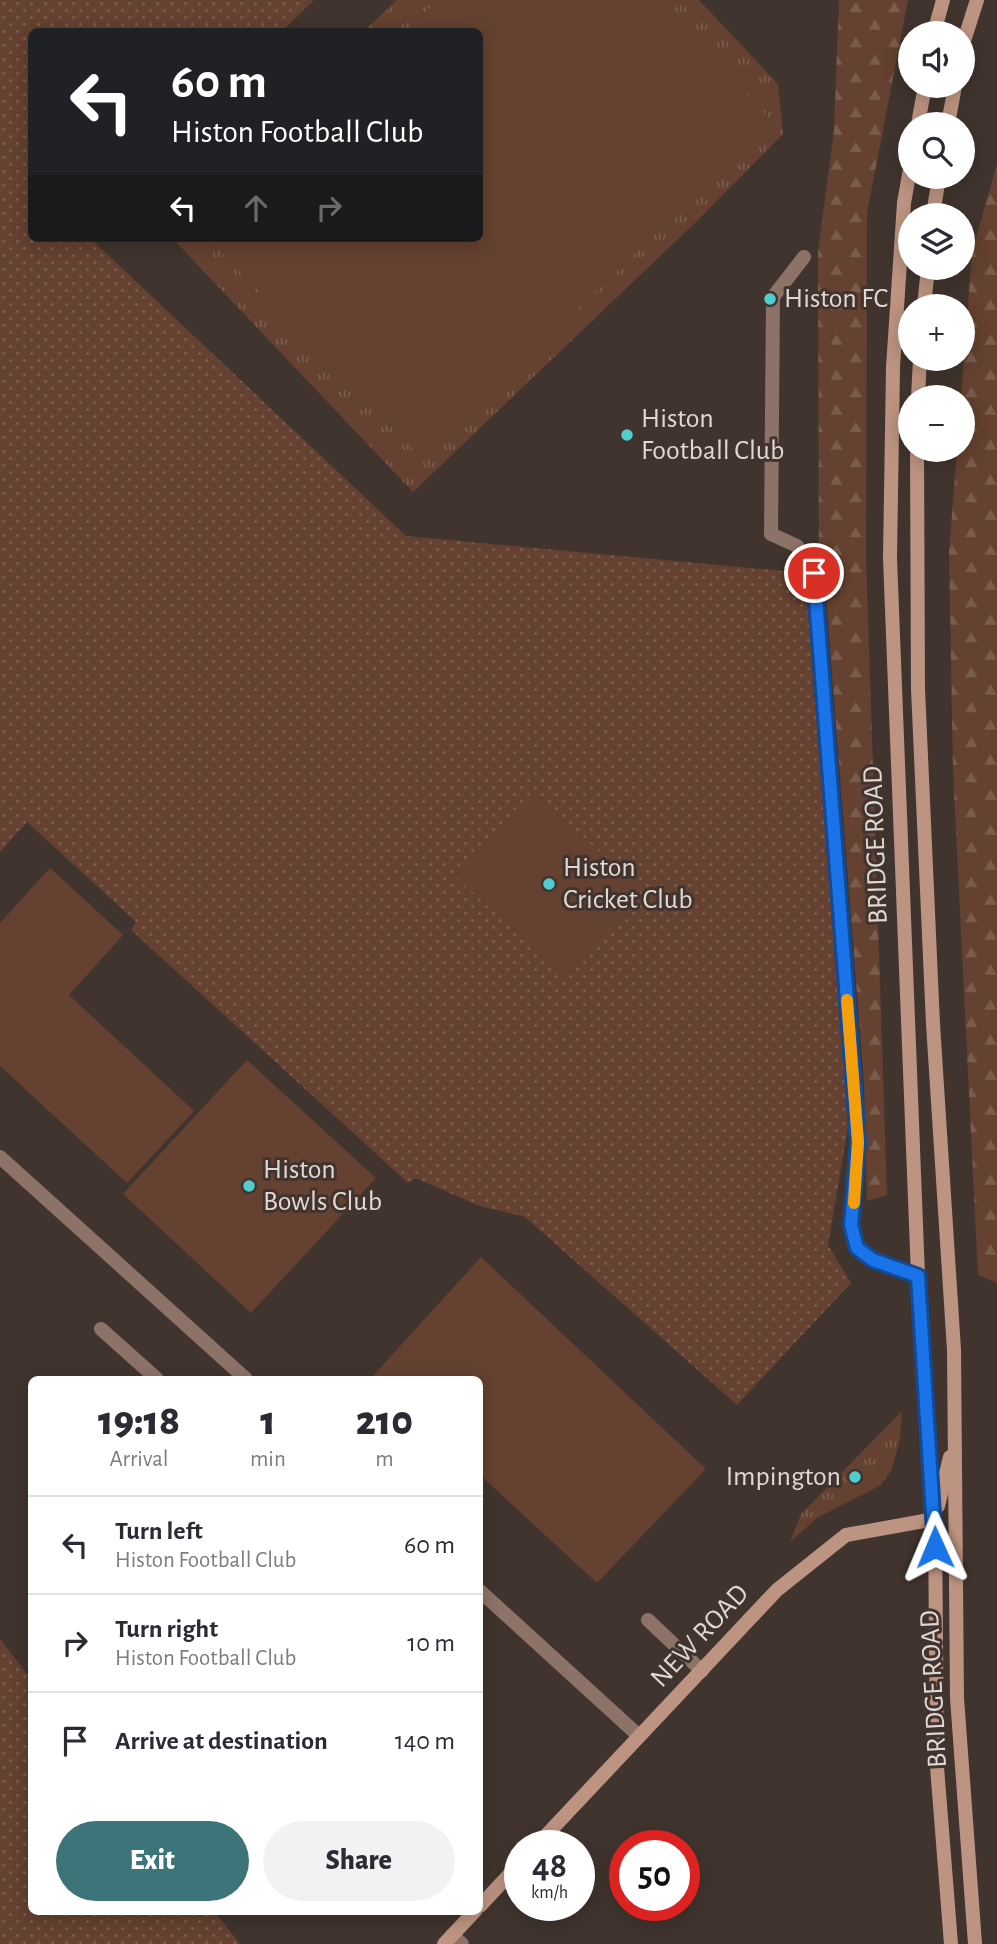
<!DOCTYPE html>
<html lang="en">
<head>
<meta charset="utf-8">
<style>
	:root { --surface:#fff; --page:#f2f2f3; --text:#2b2b33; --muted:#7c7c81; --line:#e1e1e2; --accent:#3d7479 }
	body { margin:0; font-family:"Alegreya Sans",sans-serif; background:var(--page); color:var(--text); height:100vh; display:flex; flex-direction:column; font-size:26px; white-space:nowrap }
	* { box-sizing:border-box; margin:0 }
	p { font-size:23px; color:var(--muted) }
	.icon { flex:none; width:38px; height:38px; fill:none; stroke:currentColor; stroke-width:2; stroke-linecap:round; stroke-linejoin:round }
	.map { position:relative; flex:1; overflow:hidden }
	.panel { position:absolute; left:28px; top:1376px; width:455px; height:539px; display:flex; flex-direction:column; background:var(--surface); border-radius:10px; box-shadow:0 4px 18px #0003 }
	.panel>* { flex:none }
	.hud { position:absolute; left:28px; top:28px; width:455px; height:214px; border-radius:10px; box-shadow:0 4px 18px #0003; background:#202124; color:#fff; overflow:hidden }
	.buttons { position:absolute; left:898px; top:21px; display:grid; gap:14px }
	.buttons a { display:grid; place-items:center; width:77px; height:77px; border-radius:50%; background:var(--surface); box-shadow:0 4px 18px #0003; font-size:35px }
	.speed { position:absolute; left:504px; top:1830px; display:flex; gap:14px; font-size:35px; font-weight:700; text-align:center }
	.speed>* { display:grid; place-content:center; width:91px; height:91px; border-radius:50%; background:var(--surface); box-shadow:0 4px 18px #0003; line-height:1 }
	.speed small { font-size:18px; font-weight:400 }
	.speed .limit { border:10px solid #d22; background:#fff; color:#111 }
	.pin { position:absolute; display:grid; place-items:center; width:60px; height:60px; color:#fff; margin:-30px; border:4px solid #fff; border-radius:50%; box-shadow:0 2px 7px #0007 }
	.me { position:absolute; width:77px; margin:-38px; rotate:359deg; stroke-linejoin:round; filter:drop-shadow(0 0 5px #0008) }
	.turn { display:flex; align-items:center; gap:24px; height:147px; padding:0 28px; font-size:32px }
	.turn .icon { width:91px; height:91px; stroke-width:2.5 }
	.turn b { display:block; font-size:49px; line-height:60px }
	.lanes { display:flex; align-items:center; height:66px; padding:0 28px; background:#0003; justify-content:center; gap:35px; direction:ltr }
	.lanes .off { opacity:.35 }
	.eta { display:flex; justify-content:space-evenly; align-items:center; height:119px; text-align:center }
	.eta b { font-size:42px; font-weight:800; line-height:49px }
	.button { display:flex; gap:14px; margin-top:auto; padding:14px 28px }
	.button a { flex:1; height:80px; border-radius:42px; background:var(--accent); color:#fff; font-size:28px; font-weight:800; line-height:80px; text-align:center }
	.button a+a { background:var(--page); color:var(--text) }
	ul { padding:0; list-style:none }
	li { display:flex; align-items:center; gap:21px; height:98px; padding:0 28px; border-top:2px solid var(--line) }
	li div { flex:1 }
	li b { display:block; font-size:26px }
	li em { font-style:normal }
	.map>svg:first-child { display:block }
	.grass { fill:url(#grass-tufts) }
	.forest { fill:url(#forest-firs) }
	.park { fill:url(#park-dots) }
	.pitch { fill:#644130 }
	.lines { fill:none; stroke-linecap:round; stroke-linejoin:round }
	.lane { stroke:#8d7367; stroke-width:14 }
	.street { stroke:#8d7367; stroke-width:14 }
	.secondary { stroke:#bd9481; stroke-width:14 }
	.route-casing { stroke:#114b97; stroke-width:18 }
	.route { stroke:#1a73e8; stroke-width:12 }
	.slow { stroke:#f59e0b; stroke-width:12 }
	.poi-dot { fill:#52cdce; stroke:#41342e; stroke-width:2.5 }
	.labels { text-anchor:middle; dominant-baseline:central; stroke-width:6; stroke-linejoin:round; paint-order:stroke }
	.poi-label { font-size:28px; fill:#e1d8d4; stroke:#41342e; text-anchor:start }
	.street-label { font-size:28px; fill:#e1d8d4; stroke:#41342e }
</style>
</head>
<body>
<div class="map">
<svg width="997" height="1944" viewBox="0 0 997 1944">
	<defs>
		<pattern id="grass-tufts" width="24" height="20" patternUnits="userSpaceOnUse" patternTransform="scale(1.75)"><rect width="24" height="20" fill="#644130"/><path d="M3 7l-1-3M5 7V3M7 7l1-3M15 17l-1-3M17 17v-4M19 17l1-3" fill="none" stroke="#7a5c4d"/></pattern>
		<pattern id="forest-firs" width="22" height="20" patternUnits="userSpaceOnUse" patternTransform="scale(1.75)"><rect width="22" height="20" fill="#644130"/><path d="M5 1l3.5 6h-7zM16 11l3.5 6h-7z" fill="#7a5c4d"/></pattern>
		<pattern id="park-dots" width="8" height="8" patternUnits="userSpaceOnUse" patternTransform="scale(1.75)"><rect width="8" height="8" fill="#644130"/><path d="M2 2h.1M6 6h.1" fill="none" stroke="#7a5c4d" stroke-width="1.8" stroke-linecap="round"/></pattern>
	</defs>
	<rect width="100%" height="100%" fill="#41342e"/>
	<g class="grass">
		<path d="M397,0H699L778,84L783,134L698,220L413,492L172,238H480V32L364,31Z"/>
		<path d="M902,1411L900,1439L892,1469L881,1485L817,1518L790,1542L801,1514Z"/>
	</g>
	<g class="forest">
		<path d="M839,0H908L867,213L866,558L887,1195L867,1201L864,1083L826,596L819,555L818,252L834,130Z"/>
		<path d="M997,164V1283L978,1275L953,770L949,552L957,450H962L961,397L972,252Z"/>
	</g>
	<g class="park">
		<path d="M0,0H314L282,31L32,32V238H90L406,536L805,573L848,1127L828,1245L851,1283L737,1405L525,1217L480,1206L415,1178L408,1183L131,930L136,922L27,822L0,852Z"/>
		<path d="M0,1639L31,1679L32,1911H214L240,1944H0Z"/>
	</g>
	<g class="pitch">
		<path d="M438,0H654L772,121L423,459L207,238H480V32L405,31Z"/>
		<path d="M533,792L642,890L565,976L456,877Z"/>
		<path d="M50,868L123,935L69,995L194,1111L127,1183L0,1066V923Z"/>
		<path d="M247,1060L376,1178L251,1313L123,1194Z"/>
		<path d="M481,1257L706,1469L597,1583L480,1475V1379L372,1377Z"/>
	</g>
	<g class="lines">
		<g class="lane">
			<path d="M804,257L773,297L771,534L797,546L815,573L857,1142L851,1225L857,1248L873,1260L918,1276"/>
			<path d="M0,1157L246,1379"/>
			<path d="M101,1329L157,1379"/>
			<path d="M480,1591L639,1736"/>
			<path d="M648,1620L702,1671"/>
		</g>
		<path class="street" d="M452,1935L462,1944"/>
		<g class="secondary">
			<path d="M934,33L943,0"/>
			<path d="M962,47L977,0"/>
			<path d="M918,124L925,86"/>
			<path d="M948,124L955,86"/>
			<path d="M910,169L904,203L893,367L890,558L918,1276L935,1519L937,1767L951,1944"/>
			<path d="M933,215L939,177"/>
			<path d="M924,306L928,268"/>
			<path d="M918,397L920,359"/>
			<path d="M917,450L918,689L933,1024L954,1350L957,1698L975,1944"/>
			<path d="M938,1506L950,1457"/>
			<path d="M536,1846L777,1590L846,1535L935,1519"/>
			<path d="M480,1906L520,1863"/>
			<path d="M444,1944L475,1911"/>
		</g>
	</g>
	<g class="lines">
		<defs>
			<path id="route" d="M814,573L858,1142L851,1225L857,1248L873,1260L918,1276L935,1547"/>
		</defs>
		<use href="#route" class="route-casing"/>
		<use href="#route" class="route"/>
		<path class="slow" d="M847,1000L858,1142L854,1203"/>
	</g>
	<g class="poi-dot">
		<circle cx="770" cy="299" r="7"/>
		<circle cx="627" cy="435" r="7"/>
		<circle cx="549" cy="884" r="7"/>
		<circle cx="249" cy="1186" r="7"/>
		<circle cx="855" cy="1477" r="7"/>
	</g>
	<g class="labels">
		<g class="poi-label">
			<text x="784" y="299">Histon FC</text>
			<text x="641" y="419">Histon<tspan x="641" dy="32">Football Club</tspan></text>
			<text x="563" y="868">Histon<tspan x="563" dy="32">Cricket Club</tspan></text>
			<text x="263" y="1170">Histon<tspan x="263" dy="32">Bowls Club</tspan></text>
			<text x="841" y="1477" text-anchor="end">Impington</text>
		</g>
		<g class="street-label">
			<text transform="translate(876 845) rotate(-92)">BRIDGE ROAD</text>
			<text transform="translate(700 1636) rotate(-47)">NEW ROAD</text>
			<text transform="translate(934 1689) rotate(-93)">BRIDGE ROAD</text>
		</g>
	</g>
</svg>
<div class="buttons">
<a><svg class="icon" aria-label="sound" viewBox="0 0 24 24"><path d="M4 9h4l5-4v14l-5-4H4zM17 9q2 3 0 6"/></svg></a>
<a><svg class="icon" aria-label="search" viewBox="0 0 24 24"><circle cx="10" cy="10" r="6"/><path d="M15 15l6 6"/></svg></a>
<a><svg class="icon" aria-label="layers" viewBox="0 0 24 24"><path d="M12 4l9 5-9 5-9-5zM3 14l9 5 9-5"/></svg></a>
<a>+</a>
<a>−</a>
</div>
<div class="speed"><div>48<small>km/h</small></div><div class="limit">50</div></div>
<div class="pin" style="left:814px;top:573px;background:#d93025"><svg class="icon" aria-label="arrive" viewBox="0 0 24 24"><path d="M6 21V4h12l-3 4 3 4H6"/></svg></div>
<svg class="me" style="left:935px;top:1547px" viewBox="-20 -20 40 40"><path d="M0-17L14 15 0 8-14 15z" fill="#1a73e8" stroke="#fff" stroke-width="4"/></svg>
<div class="hud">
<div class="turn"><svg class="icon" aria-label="left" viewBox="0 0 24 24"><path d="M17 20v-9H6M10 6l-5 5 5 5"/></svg><div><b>60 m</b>Histon Football Club</div></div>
<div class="lanes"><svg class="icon" aria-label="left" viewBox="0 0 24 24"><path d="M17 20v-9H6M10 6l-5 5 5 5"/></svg><svg class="icon off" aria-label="ahead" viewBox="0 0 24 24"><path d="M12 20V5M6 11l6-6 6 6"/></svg><svg class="icon off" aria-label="right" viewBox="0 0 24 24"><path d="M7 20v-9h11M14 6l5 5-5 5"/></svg></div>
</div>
<section class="panel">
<div class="eta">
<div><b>19:18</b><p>Arrival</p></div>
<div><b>1</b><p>min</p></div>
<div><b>210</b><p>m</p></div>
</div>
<ul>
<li><svg class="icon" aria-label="left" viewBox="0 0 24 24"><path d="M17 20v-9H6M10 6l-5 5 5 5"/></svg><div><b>Turn left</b><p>Histon Football Club</p></div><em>60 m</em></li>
<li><svg class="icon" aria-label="right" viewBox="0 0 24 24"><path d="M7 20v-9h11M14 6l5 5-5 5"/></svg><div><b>Turn right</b><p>Histon Football Club</p></div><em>10 m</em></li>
<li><svg class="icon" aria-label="arrive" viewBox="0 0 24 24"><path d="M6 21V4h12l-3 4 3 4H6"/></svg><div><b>Arrive at destination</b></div><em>140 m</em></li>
</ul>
<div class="button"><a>Exit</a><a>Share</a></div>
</section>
</div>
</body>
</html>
